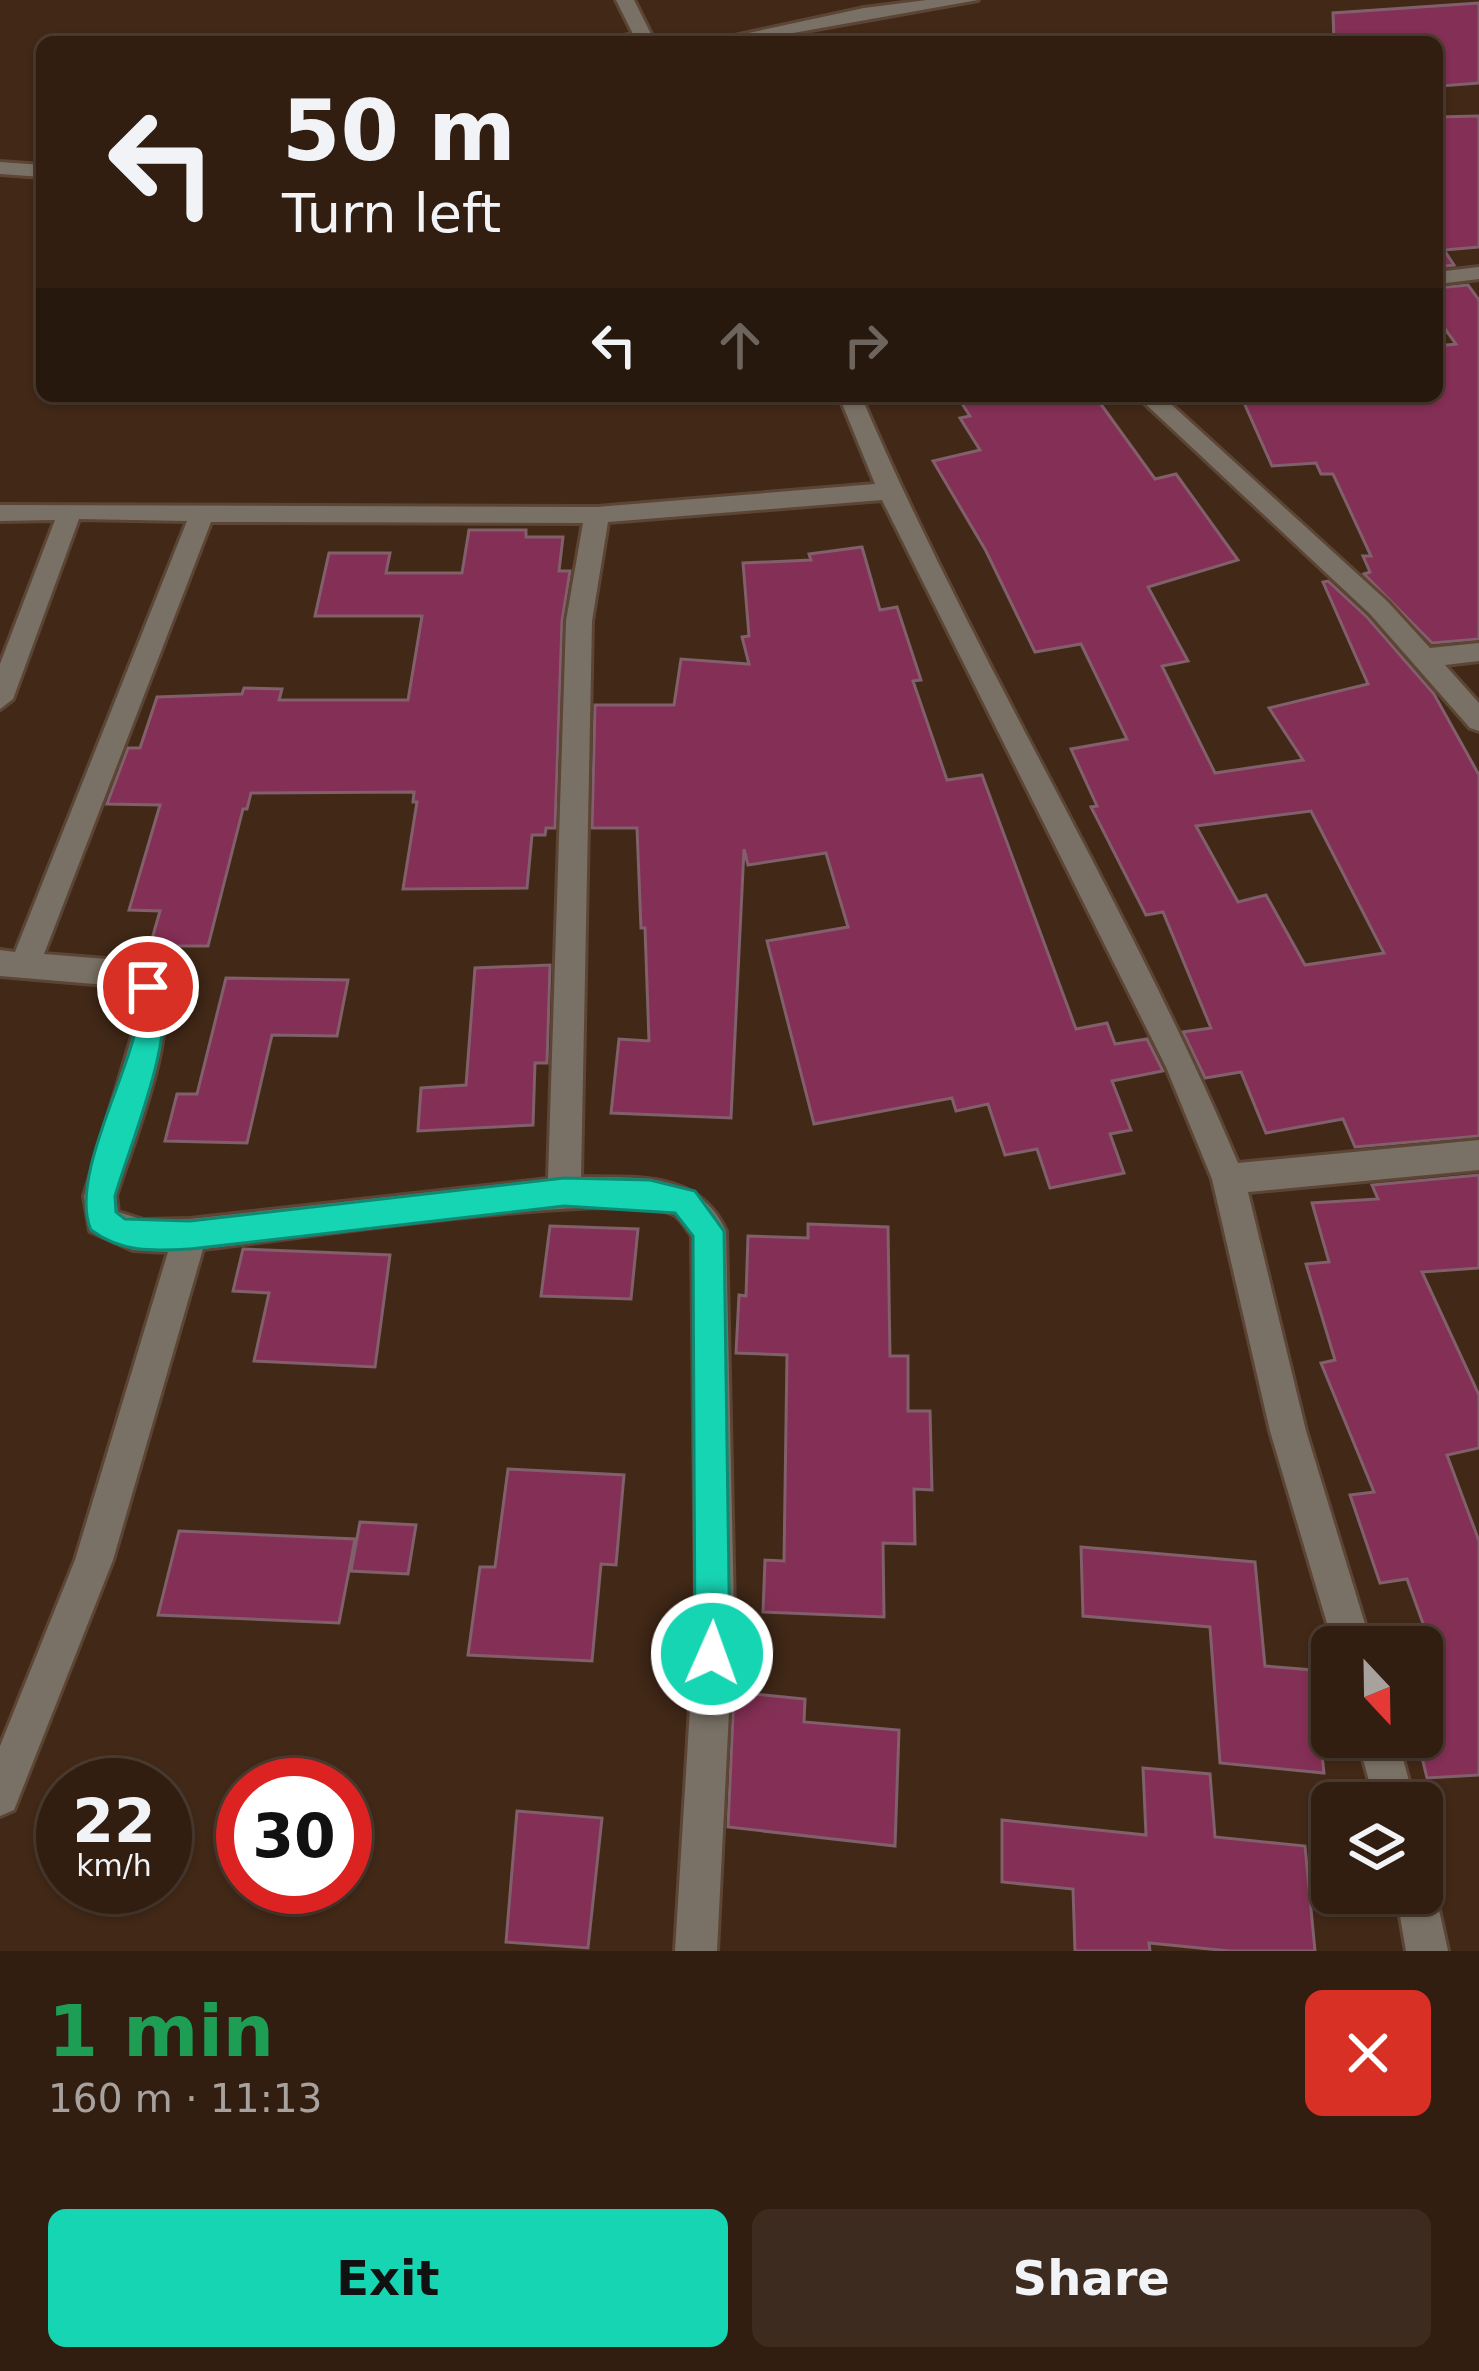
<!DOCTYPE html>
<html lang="en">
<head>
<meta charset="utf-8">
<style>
	:root { --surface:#311e11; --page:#3d2b1f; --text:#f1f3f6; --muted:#a8a29f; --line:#4c3c31; --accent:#16d5b3 }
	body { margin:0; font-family:"DejaVu Sans",sans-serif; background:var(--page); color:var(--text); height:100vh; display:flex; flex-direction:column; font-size:45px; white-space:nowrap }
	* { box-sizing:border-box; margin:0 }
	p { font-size:39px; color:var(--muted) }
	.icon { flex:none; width:66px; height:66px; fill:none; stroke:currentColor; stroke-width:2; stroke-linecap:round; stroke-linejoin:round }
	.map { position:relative; height:1951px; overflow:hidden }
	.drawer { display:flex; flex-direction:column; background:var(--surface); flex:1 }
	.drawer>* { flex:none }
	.guide { position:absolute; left:36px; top:36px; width:1407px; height:366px; border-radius:18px; box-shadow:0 3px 9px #0004,0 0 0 3px var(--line); background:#311e11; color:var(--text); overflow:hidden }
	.needle { width:78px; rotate:158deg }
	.tools { position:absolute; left:1311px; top:1626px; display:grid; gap:24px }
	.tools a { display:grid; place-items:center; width:132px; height:132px; border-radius:18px; background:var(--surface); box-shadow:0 3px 9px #0004,0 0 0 3px var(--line); font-size:60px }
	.speed { position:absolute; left:36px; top:1758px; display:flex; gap:24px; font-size:60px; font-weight:700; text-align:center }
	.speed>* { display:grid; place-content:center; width:156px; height:156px; border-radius:50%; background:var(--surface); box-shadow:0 3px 9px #0004,0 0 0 3px var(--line); line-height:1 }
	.speed small { font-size:30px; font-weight:400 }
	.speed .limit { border:18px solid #d22; background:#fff; color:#111 }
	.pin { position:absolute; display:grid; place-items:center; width:102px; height:102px; color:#fff; margin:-51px; border:6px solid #fff; border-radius:50%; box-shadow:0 3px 12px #0007 }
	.me { position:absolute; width:132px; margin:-66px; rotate:2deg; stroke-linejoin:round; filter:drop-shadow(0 0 9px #0008) }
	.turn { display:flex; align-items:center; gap:42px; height:252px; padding:0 48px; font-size:54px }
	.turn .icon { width:156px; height:156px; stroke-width:2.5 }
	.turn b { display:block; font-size:84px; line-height:102px }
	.lanes { display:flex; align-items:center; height:114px; padding:0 48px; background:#0003; justify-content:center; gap:60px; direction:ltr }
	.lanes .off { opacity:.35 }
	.round { display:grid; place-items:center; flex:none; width:126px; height:126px; border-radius:18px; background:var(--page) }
	.headline { display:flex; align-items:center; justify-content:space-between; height:204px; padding:0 48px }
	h1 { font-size:72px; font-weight:800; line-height:90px; color:#1e9e55 }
	.action { display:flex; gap:24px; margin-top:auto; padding:24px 48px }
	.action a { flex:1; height:138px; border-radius:18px; background:var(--accent); color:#111; font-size:48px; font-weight:800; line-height:138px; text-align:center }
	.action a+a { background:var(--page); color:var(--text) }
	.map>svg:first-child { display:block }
	.building { fill:#842f55; stroke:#815f6b; stroke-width:3; fill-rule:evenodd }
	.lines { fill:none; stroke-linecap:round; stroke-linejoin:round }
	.minor-casing { stroke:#5c4535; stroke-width:6 }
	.minor { fill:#797165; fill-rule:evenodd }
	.route { fill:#16d5b3; stroke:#0e8a74; stroke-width:3 }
</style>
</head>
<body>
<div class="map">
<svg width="1479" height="1951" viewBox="0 0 1479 1951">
	<rect width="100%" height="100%" fill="#412817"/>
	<g class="building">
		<path d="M1479,3V83L1441,86L1437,79V42H1334L1333,13Z"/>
		<path d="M1479,116V247L1444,250L1454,265L1437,267V117Z"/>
		<path d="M1468,285L1479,300V639L1432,643L1364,574L1370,572L1363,556H1371L1333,474H1321L1316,463L1272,466L1241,396H1437V346L1456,344L1437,318V288Z"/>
		<path d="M957,396H1095L1155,479L1176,474L1238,560L1148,587L1188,661L1162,666L1215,773L1303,760L1269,708L1368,684L1323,582L1328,581L1367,617L1434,694L1479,775V1136L1355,1147L1343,1119L1266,1133L1241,1072L1205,1078L1183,1032L1211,1028L1163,912L1146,915L1091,807L1097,806L1071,749L1127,739L1081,644L1035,652L986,551L933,461L980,450L960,418L970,416ZM1311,811L1384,953L1305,965L1266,895L1238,902L1196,826Z"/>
		<path d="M469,530H526V537H563L559,571H570L562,621L555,828H546L545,835H532L527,888L403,889L417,802H413L414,792L251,793L247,809H243L208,946H150L160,911L129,910L160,805L107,804L128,748H140L157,697L242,694L244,688L282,689L279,700H408L422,616H315L329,553H390L386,573H462Z"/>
		<path d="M862,547L880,610L897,607L921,680L913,681L947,780L982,775L1076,1029L1107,1023L1115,1044L1147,1039L1163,1071L1112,1081L1131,1130L1110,1134L1124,1173L1050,1188L1037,1149L1005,1155L988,1104L956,1111L952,1098L814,1124L767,941L848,927L826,853L748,865L744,849L731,1118L611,1113L619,1039L649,1041L645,928H641L637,828H592L595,705H674L681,659L749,664L742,637L749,636L743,563L811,560L809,554Z"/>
		<path d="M550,965L547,1063H535L533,1125L418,1131L421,1088L466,1085L475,968Z"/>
		<path d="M226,978L348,980L337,1036L272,1035L247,1143L165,1141L177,1094H197Z"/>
		<path d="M1479,1175V1268L1422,1272L1479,1395V1448L1447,1455L1479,1541V1775L1427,1778L1417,1737H1422V1682H1444L1407,1579L1380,1583L1350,1495L1374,1492L1321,1363L1335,1360L1306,1264L1329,1262L1312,1203L1378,1199L1372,1185Z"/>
		<path d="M808,1224L888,1227L890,1356H908V1411H930L932,1490L914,1489L915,1544L883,1543L884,1617L763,1612L765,1560L784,1561L787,1355L736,1353L739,1295L746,1296L748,1236L808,1238Z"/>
		<path d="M550,1226L638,1229L631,1299L541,1296Z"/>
		<path d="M243,1249L390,1255L375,1367L254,1361L269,1293L233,1291Z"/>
		<path d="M508,1469L624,1475L616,1565L601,1564L592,1661L468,1655L480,1567H495Z"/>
		<path d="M360,1522L416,1525L408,1574L351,1571Z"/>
		<path d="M179,1531L355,1539L339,1623L158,1615Z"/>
		<path d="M1081,1547L1255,1562L1265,1666L1313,1670L1324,1773L1220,1763L1210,1627L1083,1616Z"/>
		<path d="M734,1692L805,1699L804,1722L899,1730L895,1846L728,1827Z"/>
		<path d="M1143,1768L1210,1774L1215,1837L1305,1846L1315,1951H1230L1149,1943L1150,1951H1075L1073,1889L1002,1882V1820L1146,1835Z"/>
		<path d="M517,1811L602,1818L588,1948L506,1942Z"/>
	</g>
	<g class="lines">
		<defs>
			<g id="minor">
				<path d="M616,0H634L655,42H598L633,34Z"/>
				<path d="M927,0H978L743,42H707L864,8Z"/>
				<path d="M0,162L42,165V177L0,174Z"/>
				<path d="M1479,267V279L1437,284V272Z"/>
				<path d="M839,396H861C973,658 1127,901 1238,1163L1479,1140V1170L1248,1192L1306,1431L1372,1647H1334L1270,1431L1212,1179L1166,1067L882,500L608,522L592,621L581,1177C637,1178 699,1171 726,1231L734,1612L717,1951H675L696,1612L692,1236C688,1230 681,1219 675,1215C631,1187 274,1241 203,1249L113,1560L14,1810L0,1816V1746L75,1560L168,1252L133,1250L90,1231L84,1196L137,1020L134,995L106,985L0,976V950L15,952L187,521L79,519L13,699L0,709V664L55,520L0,521V505L597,507L875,484ZM211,522L583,523L566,621L548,1179L190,1219L144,1220L118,1212L116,1196C132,1144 182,1026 159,978L106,959L44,954Z"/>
				<path d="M1137,396H1162L1388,602L1430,648L1479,643V661L1445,665L1479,703V731L1470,728L1370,614Z"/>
				<path d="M1357,1737H1397L1415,1803H1375Z"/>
				<path d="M1422,1874L1432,1878L1448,1951H1406L1396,1893H1422Z"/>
			</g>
		</defs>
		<use href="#minor" class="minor-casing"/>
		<use href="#minor" class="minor"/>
	</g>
	<path class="route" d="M148,975L158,978C181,1026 130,1144 115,1196L116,1212L125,1219L190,1221L564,1178L650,1180L695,1191L724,1231L730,1654L725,1667L712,1672L700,1667L695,1654L693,1236L675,1213L564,1206L190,1249C153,1251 122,1253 91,1230C69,1180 127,1078 137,1024C140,1008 132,993 139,978Z"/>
</svg>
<div class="tools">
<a><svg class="needle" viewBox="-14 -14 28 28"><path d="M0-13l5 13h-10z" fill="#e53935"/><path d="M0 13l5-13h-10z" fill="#a8a29f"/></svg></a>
<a><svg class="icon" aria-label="layers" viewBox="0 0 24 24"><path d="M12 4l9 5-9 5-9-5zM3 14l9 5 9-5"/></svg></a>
</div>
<div class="speed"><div>22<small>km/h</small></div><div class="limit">30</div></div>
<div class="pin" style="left:148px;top:987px;background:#d93025"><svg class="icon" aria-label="arrive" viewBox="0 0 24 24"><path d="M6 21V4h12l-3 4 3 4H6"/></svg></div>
<svg class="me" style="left:712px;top:1654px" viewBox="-20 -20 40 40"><circle r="17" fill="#16d5b3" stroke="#fff" stroke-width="3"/><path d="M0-11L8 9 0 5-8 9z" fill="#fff"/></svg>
<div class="guide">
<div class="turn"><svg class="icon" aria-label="left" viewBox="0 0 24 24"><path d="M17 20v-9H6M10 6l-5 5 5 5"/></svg><div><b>50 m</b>Turn left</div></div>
<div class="lanes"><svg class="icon" aria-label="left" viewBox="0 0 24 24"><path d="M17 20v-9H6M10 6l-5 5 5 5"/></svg><svg class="icon off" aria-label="ahead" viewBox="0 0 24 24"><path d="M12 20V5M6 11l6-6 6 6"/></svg><svg class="icon off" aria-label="right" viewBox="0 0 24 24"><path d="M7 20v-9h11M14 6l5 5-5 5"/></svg></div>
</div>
</div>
<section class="drawer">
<div class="headline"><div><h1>1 min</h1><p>160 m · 11:13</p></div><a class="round" style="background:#d93025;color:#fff"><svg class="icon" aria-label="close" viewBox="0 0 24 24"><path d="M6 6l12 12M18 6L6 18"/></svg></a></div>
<div class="action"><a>Exit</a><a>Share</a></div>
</section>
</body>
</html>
